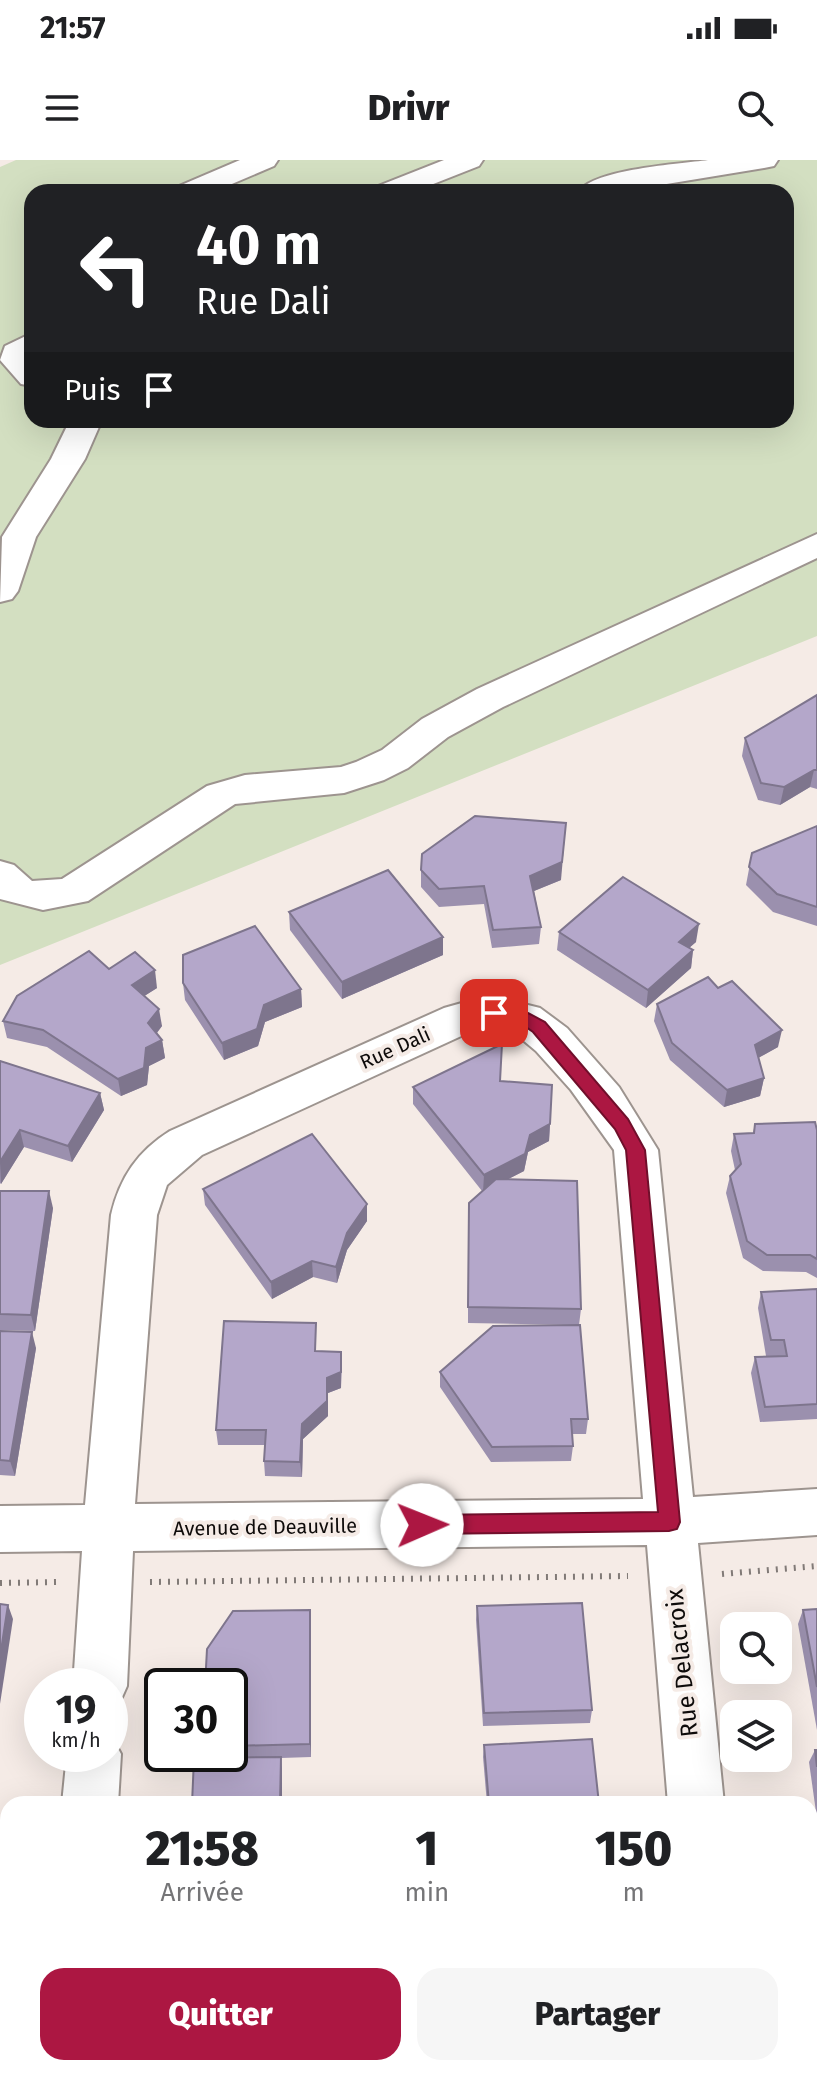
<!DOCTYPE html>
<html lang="fr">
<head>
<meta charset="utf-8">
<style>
	:root { --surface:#fff; --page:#f6f6f6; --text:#202124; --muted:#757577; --accent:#ac1742 }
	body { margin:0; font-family:"Fira Sans",sans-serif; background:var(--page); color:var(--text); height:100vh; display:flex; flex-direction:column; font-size:30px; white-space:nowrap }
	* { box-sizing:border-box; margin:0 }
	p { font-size:26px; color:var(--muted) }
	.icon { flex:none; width:44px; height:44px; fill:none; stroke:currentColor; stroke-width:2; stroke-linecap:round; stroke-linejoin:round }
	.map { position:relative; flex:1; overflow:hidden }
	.panel { position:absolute; left:0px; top:1636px; width:818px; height:280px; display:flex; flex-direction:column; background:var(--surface); border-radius:24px 24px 0 0; box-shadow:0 8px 32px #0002 }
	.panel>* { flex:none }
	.guide { position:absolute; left:24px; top:24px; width:770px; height:244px; border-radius:24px; box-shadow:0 8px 32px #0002; background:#202124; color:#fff; overflow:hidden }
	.tools { position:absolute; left:720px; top:1452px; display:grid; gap:16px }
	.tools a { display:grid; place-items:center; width:72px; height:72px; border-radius:16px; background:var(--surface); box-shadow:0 8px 32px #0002; font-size:40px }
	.speed { position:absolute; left:24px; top:1508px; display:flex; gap:16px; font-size:40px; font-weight:700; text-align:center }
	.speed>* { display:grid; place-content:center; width:104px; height:104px; border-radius:50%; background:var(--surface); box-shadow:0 8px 32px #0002; line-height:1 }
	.speed small { font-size:20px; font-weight:400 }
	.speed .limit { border:4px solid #111; border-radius:12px; background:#fff; color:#111 }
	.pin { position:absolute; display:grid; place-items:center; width:68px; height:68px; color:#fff; margin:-34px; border-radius:16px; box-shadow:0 4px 12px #0006 }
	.me { position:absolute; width:88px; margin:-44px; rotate:89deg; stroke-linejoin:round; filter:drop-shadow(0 0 6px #0008) }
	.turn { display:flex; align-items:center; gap:28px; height:168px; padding:0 40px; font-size:36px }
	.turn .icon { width:104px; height:104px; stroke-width:2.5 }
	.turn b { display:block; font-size:56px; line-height:68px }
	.then { display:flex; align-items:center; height:76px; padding:0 40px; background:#0003; gap:16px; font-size:30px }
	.eta { display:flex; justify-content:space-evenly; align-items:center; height:136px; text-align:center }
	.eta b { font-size:48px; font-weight:800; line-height:56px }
	.action { display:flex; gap:16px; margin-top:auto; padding:16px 40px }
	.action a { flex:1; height:92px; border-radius:24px; background:var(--accent); color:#fff; font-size:32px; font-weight:800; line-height:92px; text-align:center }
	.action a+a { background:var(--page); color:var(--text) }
	.status { display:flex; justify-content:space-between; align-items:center; height:56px; padding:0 40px; background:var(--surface); direction:ltr }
	.status svg { height:22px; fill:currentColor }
	header { display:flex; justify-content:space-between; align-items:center; height:104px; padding:0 40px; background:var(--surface); font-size:36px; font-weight:800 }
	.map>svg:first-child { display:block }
	.green { fill:#d3dfc1; fill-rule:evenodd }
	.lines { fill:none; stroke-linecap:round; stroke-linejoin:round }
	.minor-casing { stroke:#9d948f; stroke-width:4 }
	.path { stroke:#817a77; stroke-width:6; stroke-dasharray:2 7; stroke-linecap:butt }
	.minor { fill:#fff; fill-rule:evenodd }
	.wall { fill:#9b90ae }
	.shaded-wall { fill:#7e758d }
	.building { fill:#b4a7ca; stroke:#7e758d; stroke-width:2 }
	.route { fill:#ac1742; stroke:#700f2b; stroke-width:2 }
	.labels { text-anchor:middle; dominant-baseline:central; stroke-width:8; stroke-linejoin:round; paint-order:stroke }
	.street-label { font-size:20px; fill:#0e0b0a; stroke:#f5ebe6 }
	.near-street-label { font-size:24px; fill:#0e0b0a; stroke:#f5ebe6 }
</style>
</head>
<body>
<div class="status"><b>21:57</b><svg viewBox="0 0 49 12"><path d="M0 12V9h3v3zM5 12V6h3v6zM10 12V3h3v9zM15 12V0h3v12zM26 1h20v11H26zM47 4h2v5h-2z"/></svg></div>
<header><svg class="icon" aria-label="menu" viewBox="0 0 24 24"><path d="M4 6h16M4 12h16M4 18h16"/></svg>Drivr<svg class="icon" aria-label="search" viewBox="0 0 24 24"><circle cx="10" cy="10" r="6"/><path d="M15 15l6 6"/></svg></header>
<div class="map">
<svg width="817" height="1916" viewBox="0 0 817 1916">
	<rect width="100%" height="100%" fill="#f5ebe6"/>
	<path class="green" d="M16,0H817V476L0,805V7ZM32,32H786V260H32Z"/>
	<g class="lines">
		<defs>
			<g id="minor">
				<path d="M240,0H278L274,6L213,32H175L179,26Z"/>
				<path d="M444,0H483L479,6L413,32H374L378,26Z"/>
				<path d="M708,0H778L774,6L764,8L618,32H578C594,9 679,4 708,0Z"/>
				<path d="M32,173V226L21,224L0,200L5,186Z"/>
				<path d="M70,260H102L85,299L36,377L18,431L12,439L0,442L2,377L51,299Z"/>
				<path d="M817,374V398L503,547L448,577L408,608L384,620L344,633L235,644L88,741L43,750L0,739V701L14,705L32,721L62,719L207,626L245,615L341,607L356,602L382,590L422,559L477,529Z"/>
				<path d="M500,838L540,848L567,868L619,927L658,990L693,1337L817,1329V1375L698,1383L724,1644H668L647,1385L133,1391L127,1526L119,1544L110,1548V1526H73L82,1391L0,1392V1346L85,1345L111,1055C120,1017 138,991 170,971L444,848L476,839ZM492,869L512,871L536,891L571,930L614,990L643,1339L135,1344L157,1055L167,1025L202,995L470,872Z"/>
				<path d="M110,1574L121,1594L118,1644H62L67,1594H110Z"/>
				<path d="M33,1908H94L91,1916H30Z"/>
				<path d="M708,1908H772L775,1916H711Z"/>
			</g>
		</defs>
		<use href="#minor" class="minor-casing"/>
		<g class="path">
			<path d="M722,1414L817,1406"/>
			<path d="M150,1422L628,1416"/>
			<path d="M0,1423L60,1422"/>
		</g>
		<use href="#minor" class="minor"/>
	</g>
	<g class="wall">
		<path d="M817,535V629L810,627L780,645L758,640L742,596L745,578Z"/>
		<path d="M817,666V766L773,752L746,725L752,693Z"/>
		<path d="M421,710L561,720L534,731L541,767L539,784L492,788L484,744L439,747L421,727Z"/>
		<path d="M289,752L443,795L342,839L290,770Z"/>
		<path d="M559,772L696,782L689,788L693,790L691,808L646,848L557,790Z"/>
		<path d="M109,809L157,828L144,836L162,866L157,873L162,880L165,898L149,906L147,925L121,936L47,887L7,878L3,861Z"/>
		<path d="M183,823L301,829L302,847L265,862L258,886L224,900L185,840Z"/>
		<path d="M657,844L778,887L758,898L764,918L760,936L724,947L670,900L654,861Z"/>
		<path d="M0,901L100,933L104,950L72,1002L24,987L1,1024L0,1023Z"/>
		<path d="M500,921L550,964L549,981L528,992L524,1011L508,1019L581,1149L579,1165L468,1163V1059L482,1031L413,944V927Z"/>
		<path d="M755,964L817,970V1118L806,1112L763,1111L743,1098L726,1033L730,1016L735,1010L731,991L734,974L753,973Z"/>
		<path d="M203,1029L367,1061L347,1090L337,1123L313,1117L272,1139L205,1045Z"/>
		<path d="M0,1031L53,1048L35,1171L0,1170Z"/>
		<path d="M817,1129V1259L760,1262L751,1213L755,1197L766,1196L758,1148L761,1132Z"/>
		<path d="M316,1163V1191L342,1207L341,1228L328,1233V1256L303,1279L302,1317L265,1316L264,1301L265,1285H218L216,1270Z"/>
		<path d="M0,1171L36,1188L15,1316L0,1315Z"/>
		<path d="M440,1212L588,1259L586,1274H572L573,1286L571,1301L491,1302L440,1227Z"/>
		<path d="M477,1446L592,1550L590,1563L483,1566L476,1460Z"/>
		<path d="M817,1449V1570L798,1464L803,1450Z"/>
		<path d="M311,1463V1597L281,1598L282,1610L205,1598L204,1594H230V1526Z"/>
		<path d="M484,1585L599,1644H487L483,1597Z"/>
		<path d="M815,1590H817V1659L809,1602Z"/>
		<path d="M160,1908H291L290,1916L192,1915Z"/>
	</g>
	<g class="shaded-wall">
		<path d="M814,610L810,627L780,645L784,627Z"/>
		<path d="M566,663L561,720L529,733L530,716Z"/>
		<path d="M699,764L696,782L676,799L679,782Z"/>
		<path d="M443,777V795L342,839V822Z"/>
		<path d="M693,790L691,808L646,848L648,830Z"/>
		<path d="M155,810L157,828L135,842L132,825Z"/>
		<path d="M301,829L302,847L265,862L258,886L224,900L222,883L264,845Z"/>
		<path d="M159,849L162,866L151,880L148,863Z"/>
		<path d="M782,870L778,887L751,902L755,885Z"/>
		<path d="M162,880L165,898L149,906L147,925L121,936L118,919L146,888Z"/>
		<path d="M764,918L760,936L724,947L727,930Z"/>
		<path d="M100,933L104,950L72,1002L68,986Z"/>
		<path d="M550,964L549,981L528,992L524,1011L483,1032L484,1015L530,975Z"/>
		<path d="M20,970L24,987L1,1024L0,1002Z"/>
		<path d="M49,1031L53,1048L35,1171L31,1155Z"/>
		<path d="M367,1044V1061L347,1090L337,1123L336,1107L347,1073Z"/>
		<path d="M312,1101L313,1117L272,1139L271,1122Z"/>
		<path d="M32,1172L36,1188L15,1316L10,1301Z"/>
		<path d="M341,1192V1228L328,1233V1256L303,1279L302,1317L300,1302L302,1264Z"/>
		<path d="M8,1445L13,1459L0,1544V1497Z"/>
		<path d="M310,1450L311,1463V1597L310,1584Z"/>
		<path d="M281,1597L282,1610V1644H280Z"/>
	</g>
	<g class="building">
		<path d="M817,535V610H814L784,627L761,623L745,578Z"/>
		<path d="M475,656L566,663L562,702L530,716L541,767L493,770L484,726L439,729L421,710L422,694Z"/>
		<path d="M817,666V747L777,734L749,707L752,693Z"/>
		<path d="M388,710L443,777L342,822L289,752Z"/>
		<path d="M623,717L699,764L679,782L693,790L648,830L559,772Z"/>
		<path d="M255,766L301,829L264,845L257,869L222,883L183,823V795Z"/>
		<path d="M89,791L109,809L135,792L155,810L132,825L159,849L148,863L162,880L146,888L144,908L118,919L43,870L3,861L17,836Z"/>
		<path d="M708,817L718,828L732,821L782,870L755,885L764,918L727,930L672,883L657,844Z"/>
		<path d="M502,884L500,921L552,925L550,964L530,975L525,994L484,1015L413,927Z"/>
		<path d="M0,901L100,933L68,986L20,970L0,1002Z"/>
		<path d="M815,962L817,970V1099L810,1095H767L747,1081L730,1016L741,1004L734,974L754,973L755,964Z"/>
		<path d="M312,974L367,1044L347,1073L336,1107L312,1101L271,1122L203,1029Z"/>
		<path d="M496,1019L577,1021L581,1149L468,1147L469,1043Z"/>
		<path d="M0,1031H49L31,1155L0,1154Z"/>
		<path d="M817,1129V1244L765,1247L755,1197L787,1196L784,1180H771L761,1132Z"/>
		<path d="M224,1161L316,1163L315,1191L341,1192V1212L327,1218V1241L302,1264L300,1302L264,1301L266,1270H216Z"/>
		<path d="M580,1165L588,1259H571L573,1286L492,1287L440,1212L493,1166Z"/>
		<path d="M0,1171L32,1172L10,1301L0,1300Z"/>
		<path d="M582,1443L592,1550L484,1553L477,1446Z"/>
		<path d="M0,1444L8,1445L0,1497Z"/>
		<path d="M817,1449V1527L803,1450Z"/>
		<path d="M310,1450V1584L230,1586V1526H205L207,1489L233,1451Z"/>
		<path d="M592,1579L599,1644H489L484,1585Z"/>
		<path d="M815,1590H817V1607Z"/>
		<path d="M281,1597L280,1644H192L194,1598Z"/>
		<path d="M160,1908H182L194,1916H155Z"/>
		<path d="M598,1908H600L606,1916H589Z"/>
	</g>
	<path class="route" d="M494,846L528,853L545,862L628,959L645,990L680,1362L677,1369L669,1371L422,1374L414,1372L411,1365L414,1358L422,1355L658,1352L626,990L615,969L533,872L523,865L488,857L485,853Z"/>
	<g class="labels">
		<g class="street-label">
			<text transform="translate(395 888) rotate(-24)">Rue Dali</text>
			<text transform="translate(265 1367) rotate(-1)">Avenue de Deauville</text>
		</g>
		<g class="near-street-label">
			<text transform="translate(682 1503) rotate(-96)">Rue Delacroix</text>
		</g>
	</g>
</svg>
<div class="tools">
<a><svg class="icon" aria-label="search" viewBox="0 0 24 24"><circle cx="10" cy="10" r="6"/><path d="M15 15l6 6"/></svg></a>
<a><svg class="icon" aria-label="layers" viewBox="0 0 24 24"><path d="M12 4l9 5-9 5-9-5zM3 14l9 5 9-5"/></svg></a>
</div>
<div class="speed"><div>19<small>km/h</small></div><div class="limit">30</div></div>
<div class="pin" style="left:494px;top:853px;background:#d93025"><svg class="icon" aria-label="arrive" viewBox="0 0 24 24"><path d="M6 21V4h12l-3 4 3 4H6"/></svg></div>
<svg class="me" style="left:422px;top:1365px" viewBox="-20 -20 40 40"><circle r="19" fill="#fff"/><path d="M0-13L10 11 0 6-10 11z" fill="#ac1742"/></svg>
<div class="guide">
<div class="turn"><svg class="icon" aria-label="left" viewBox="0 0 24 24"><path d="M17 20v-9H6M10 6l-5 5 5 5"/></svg><div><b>40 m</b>Rue Dali</div></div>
<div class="then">Puis<svg class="icon" aria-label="arrive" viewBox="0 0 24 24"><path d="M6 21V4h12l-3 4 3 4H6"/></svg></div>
</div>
<section class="panel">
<div class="eta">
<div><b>21:58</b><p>Arrivée</p></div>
<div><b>1</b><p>min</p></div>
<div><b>150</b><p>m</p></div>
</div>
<div class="action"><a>Quitter</a><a>Partager</a></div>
</section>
</div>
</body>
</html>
